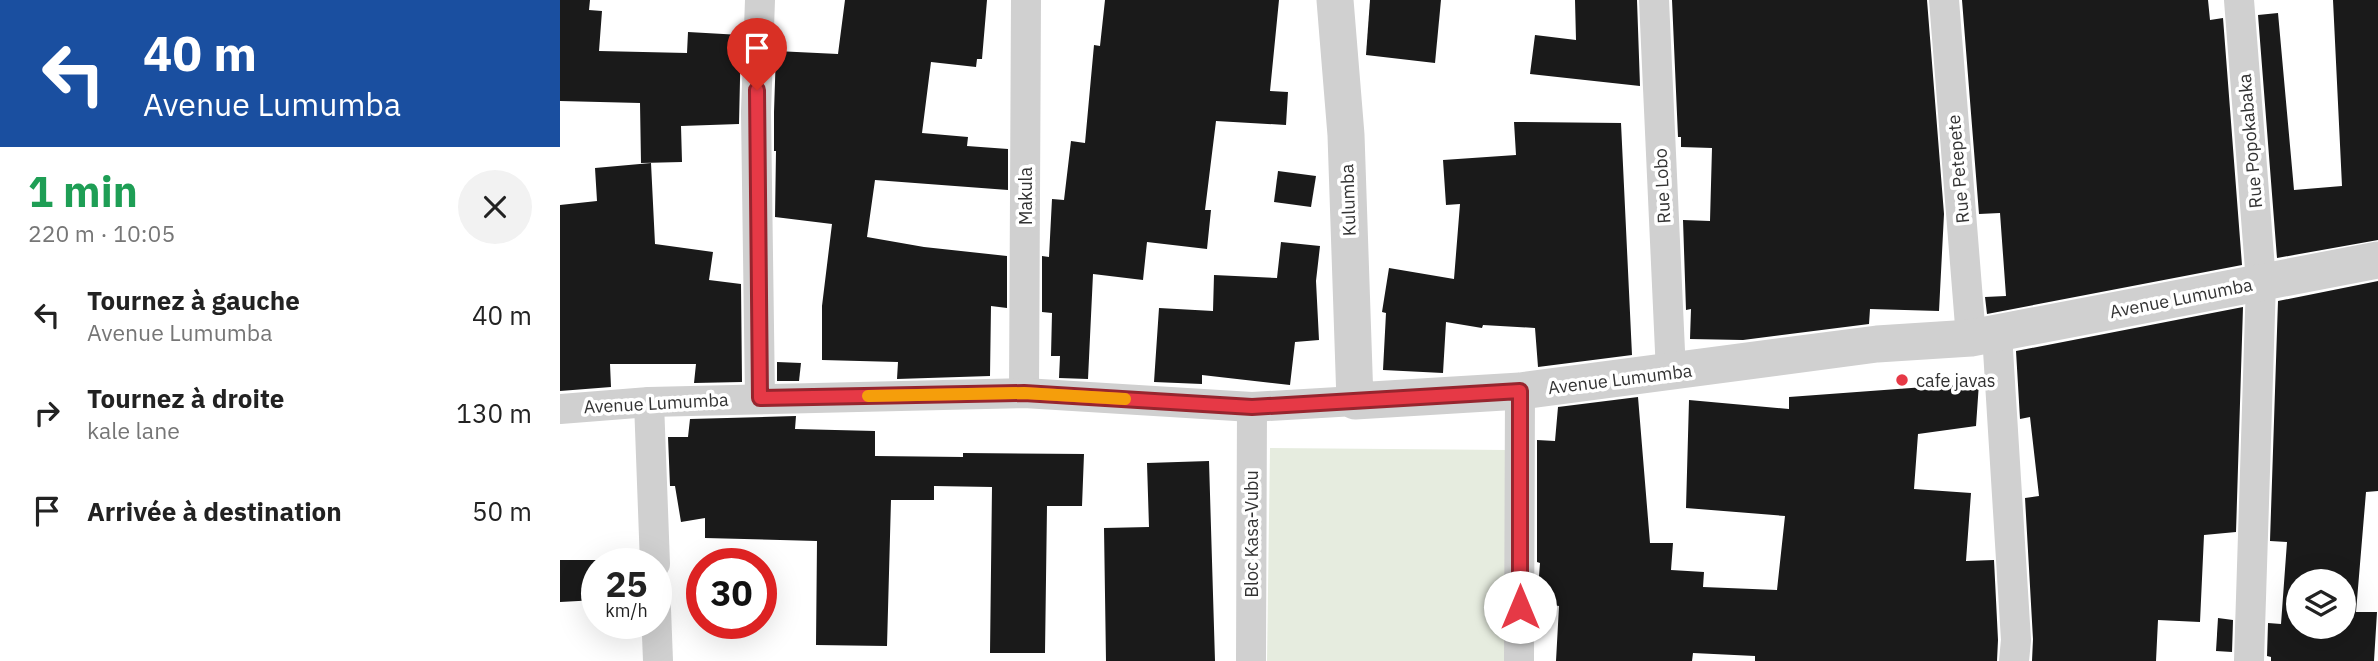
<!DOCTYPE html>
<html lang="fr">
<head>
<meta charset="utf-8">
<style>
	:root { --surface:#fff; --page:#f2f2f2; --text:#222; --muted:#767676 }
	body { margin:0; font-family:"IBM Plex Sans",sans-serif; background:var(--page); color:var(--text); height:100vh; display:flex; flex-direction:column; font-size:26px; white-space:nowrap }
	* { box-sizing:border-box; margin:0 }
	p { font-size:23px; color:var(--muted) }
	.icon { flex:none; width:38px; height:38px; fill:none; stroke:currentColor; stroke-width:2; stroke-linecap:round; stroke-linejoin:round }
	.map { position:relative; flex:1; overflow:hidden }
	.side { display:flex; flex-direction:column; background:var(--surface); width:560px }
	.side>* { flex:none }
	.guide { background:#1a4fa0; color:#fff; overflow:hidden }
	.buttons { position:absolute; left:1726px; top:569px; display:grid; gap:14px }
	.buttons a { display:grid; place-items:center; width:70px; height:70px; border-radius:50%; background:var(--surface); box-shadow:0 7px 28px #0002; font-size:35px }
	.speed { position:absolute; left:21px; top:548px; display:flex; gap:14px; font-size:35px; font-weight:700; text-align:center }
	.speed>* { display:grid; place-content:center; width:91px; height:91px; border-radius:50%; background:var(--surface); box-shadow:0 7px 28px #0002; line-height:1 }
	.speed small { font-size:18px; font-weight:400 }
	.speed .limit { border:10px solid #d22; background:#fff; color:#111 }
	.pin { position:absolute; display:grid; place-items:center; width:60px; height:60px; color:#fff; margin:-72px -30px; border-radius:50% 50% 50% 0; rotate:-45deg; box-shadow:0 0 7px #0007 }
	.pin .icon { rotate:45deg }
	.me { position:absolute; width:77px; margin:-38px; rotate:0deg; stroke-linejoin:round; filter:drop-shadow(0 0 5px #0008) }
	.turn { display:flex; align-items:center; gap:24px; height:147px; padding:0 28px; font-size:32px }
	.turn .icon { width:91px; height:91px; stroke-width:2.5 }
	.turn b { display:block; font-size:49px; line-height:60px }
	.round { display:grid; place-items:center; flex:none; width:74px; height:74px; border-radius:37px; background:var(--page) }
	.headline { display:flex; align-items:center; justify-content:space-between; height:119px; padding:0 28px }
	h1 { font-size:42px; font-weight:700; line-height:52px; color:#1e9e55 }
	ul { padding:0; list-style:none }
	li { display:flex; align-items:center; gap:21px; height:98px; padding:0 28px }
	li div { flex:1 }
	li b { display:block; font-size:26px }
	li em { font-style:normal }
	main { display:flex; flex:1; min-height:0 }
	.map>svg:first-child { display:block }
	.green { fill:#e6ecdf }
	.building { fill:#1a1a1a; fill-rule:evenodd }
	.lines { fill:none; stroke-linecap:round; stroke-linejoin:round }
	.minor { stroke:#d0d0d0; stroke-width:30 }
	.tertiary { stroke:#d0d0d0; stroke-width:37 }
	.route-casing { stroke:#96252e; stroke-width:18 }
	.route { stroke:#e63946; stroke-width:12 }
	.slow { stroke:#f59e0b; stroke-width:12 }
	.poi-dot { fill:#e63946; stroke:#fff; stroke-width:2.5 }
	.labels { text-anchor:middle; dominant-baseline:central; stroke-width:7; stroke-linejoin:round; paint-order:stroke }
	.street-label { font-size:18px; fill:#333; stroke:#fff }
	.poi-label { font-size:18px; fill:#333; stroke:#fff; text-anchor:start }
</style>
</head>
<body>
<main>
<section class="side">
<div class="guide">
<div class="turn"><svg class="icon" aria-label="left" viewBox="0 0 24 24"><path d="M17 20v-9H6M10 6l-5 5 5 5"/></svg><div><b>40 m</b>Avenue Lumumba</div></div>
</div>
<div class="headline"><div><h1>1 min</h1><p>220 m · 10:05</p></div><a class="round"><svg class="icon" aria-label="close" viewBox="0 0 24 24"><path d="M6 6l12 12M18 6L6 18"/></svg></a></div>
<ul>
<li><svg class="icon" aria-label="left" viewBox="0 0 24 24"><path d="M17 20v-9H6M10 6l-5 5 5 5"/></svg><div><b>Tournez à gauche</b><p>Avenue Lumumba</p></div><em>40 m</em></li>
<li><svg class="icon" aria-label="right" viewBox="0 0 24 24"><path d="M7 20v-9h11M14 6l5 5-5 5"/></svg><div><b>Tournez à droite</b><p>kale lane</p></div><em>130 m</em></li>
<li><svg class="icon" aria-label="arrive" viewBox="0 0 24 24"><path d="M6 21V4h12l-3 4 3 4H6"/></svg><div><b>Arrivée à destination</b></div><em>50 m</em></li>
</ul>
</section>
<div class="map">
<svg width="1818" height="661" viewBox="0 0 1818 661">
	<rect width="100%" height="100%" fill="#fff"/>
	<path class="green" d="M710,448L950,450L947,661H707Z"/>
	<g class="building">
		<path d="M0,0H30L29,10L42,11L39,51L127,53L128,32L181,35L179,124L121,126L122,162L81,163L80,103L0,101Z"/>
		<path d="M285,0H427L422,59H417L416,67L371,62L362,133L408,137L407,146L448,149V190L315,180L307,237L364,247L447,256V308L431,306L430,376L337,379L338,362L262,360V306L272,224L215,217L216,151H214V112L216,51L278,54Z"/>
		<path d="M545,0H719L710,91L728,92L726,125L656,121L645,210H651L647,249L587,242L583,280L533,274L528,379L499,378L500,356H491L492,313L482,312V256L489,257L492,199L504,200L511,141L525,143L534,45L540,46Z"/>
		<path d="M810,0H881L875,63L806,55Z"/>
		<path d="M1015,0H1077L1080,86L970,74L975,35L1016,40Z"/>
		<path d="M1112,0H1367L1384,214L1379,311L1310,309L1309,324L1183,340L1130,339L1131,309L1126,310L1123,220L1150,221L1152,148L1121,147V137H1118Z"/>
		<path d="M1402,0H1648L1650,20L1663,18L1682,265L1427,314L1425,297L1446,296L1440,213L1419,214Z"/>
		<path d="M1773,0H1818V240L1717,258L1698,15L1718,13L1734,190L1782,186Z"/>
		<path d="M954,122L1061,123L1072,355L978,367L975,328L923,325L922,328L886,322L883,373L823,370L826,313L822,312L829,268L894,279L900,204L886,205L883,160L956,155Z"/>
		<path d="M91,163L95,244L153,252L149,280L181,284L182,382L134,383L136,364H50L51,387L0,391V205L37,201L35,168Z"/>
		<path d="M718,171L756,176L751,207L714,202Z"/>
		<path d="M721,242L760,246L756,281L759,340L735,342L730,385L642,375V384L594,382L599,308L653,311L654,275L717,278Z"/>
		<path d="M1818,281V491L1806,492L1796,612H1817L1814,661H1711V657L1707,656L1708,623L1721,624L1727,542L1710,541L1718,301ZM1738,581H1783V626H1738Z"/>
		<path d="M1683,307L1676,532L1644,535L1640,622L1598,620L1596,661H1472L1473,639L1465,498L1479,496L1470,417L1460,419L1456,351Z"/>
		<path d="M217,362L241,363L239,381H217Z"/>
		<path d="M1419,383L1416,426L1358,434L1354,489L1411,493L1406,561L1434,560L1438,640L1437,661H1195V656L1133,653L1132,661H996L999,606L977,602L980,563L977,562V440L995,441L998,407L1078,397L1090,543H1113L1111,570L1144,572L1143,587L1217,590L1225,516L1126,508L1129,400L1229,409V397Z"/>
		<path d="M236,416L235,429L315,431V456L403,457V453L524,454L522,506H487L485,653H430L432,487L374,486V500H331L327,646L256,645L257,541L145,538V518L121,522L115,486H110L108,437H128L130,419Z"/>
		<path d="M649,461L655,661H546L544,528L589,527L587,463Z"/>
		<path d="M0,560H37V600L0,602Z"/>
		<path d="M1658,618L1673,620L1672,652L1656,651Z"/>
	</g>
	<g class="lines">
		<g class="minor">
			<path d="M1094,0L1111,373"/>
			<path d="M1384,0L1411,338"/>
			<path d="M1679,0L1701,282L1689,661"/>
			<path d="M1437,334L1456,640L1454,661"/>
			<path d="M464,393L466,0"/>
			<path d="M200,398L196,112L200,0"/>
			<path d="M89,402L95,564"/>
			<path d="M0,409L89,402L464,393L692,407L795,401"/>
			<path d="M96,609L98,661"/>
			<path d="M691,661L692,407"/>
			<path d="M959,661L960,391"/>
		</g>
		<path class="tertiary" d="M775,0L786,135L795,401L960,391L1317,344L1411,338L1818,260"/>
	</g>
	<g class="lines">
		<defs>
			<path id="route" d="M197,90L200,398L464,393L692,407L960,391V607"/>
		</defs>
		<use href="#route" class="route-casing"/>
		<use href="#route" class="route"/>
		<path class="slow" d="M308,396L464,393L565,399"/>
	</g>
	<circle class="poi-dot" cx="1342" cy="380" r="7"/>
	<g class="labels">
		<g class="street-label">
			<text transform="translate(1690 141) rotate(-95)">Rue Popokabaka</text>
			<text transform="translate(1398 169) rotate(-95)">Rue Petepete</text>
			<text transform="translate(1102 186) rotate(-93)">Rue Lobo</text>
			<text transform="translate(465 196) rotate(-90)">Makula</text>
			<text transform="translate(788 200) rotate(-92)">Kulumba</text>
			<text transform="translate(1621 298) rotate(-11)">Avenue Lumumba</text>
			<text transform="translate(1060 379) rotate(-7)">Avenue Lumumba</text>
			<text transform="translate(96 403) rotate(-3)">Avenue Lumumba</text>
			<text transform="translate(691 534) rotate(-90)">Bloc Kasa-Vubu</text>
		</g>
		<g class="poi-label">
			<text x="1356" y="380">cafe javas</text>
		</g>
	</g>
</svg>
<div class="buttons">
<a><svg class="icon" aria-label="layers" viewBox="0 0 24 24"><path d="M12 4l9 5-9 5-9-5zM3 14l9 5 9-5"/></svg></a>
</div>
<div class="speed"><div>25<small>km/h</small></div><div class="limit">30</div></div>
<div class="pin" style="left:197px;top:90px;background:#d93025"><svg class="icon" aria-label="arrive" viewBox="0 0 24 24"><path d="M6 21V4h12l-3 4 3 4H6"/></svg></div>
<svg class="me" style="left:960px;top:607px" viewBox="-20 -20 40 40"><circle r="19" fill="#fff"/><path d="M0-13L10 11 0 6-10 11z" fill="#e63946"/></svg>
</div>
</main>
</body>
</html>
